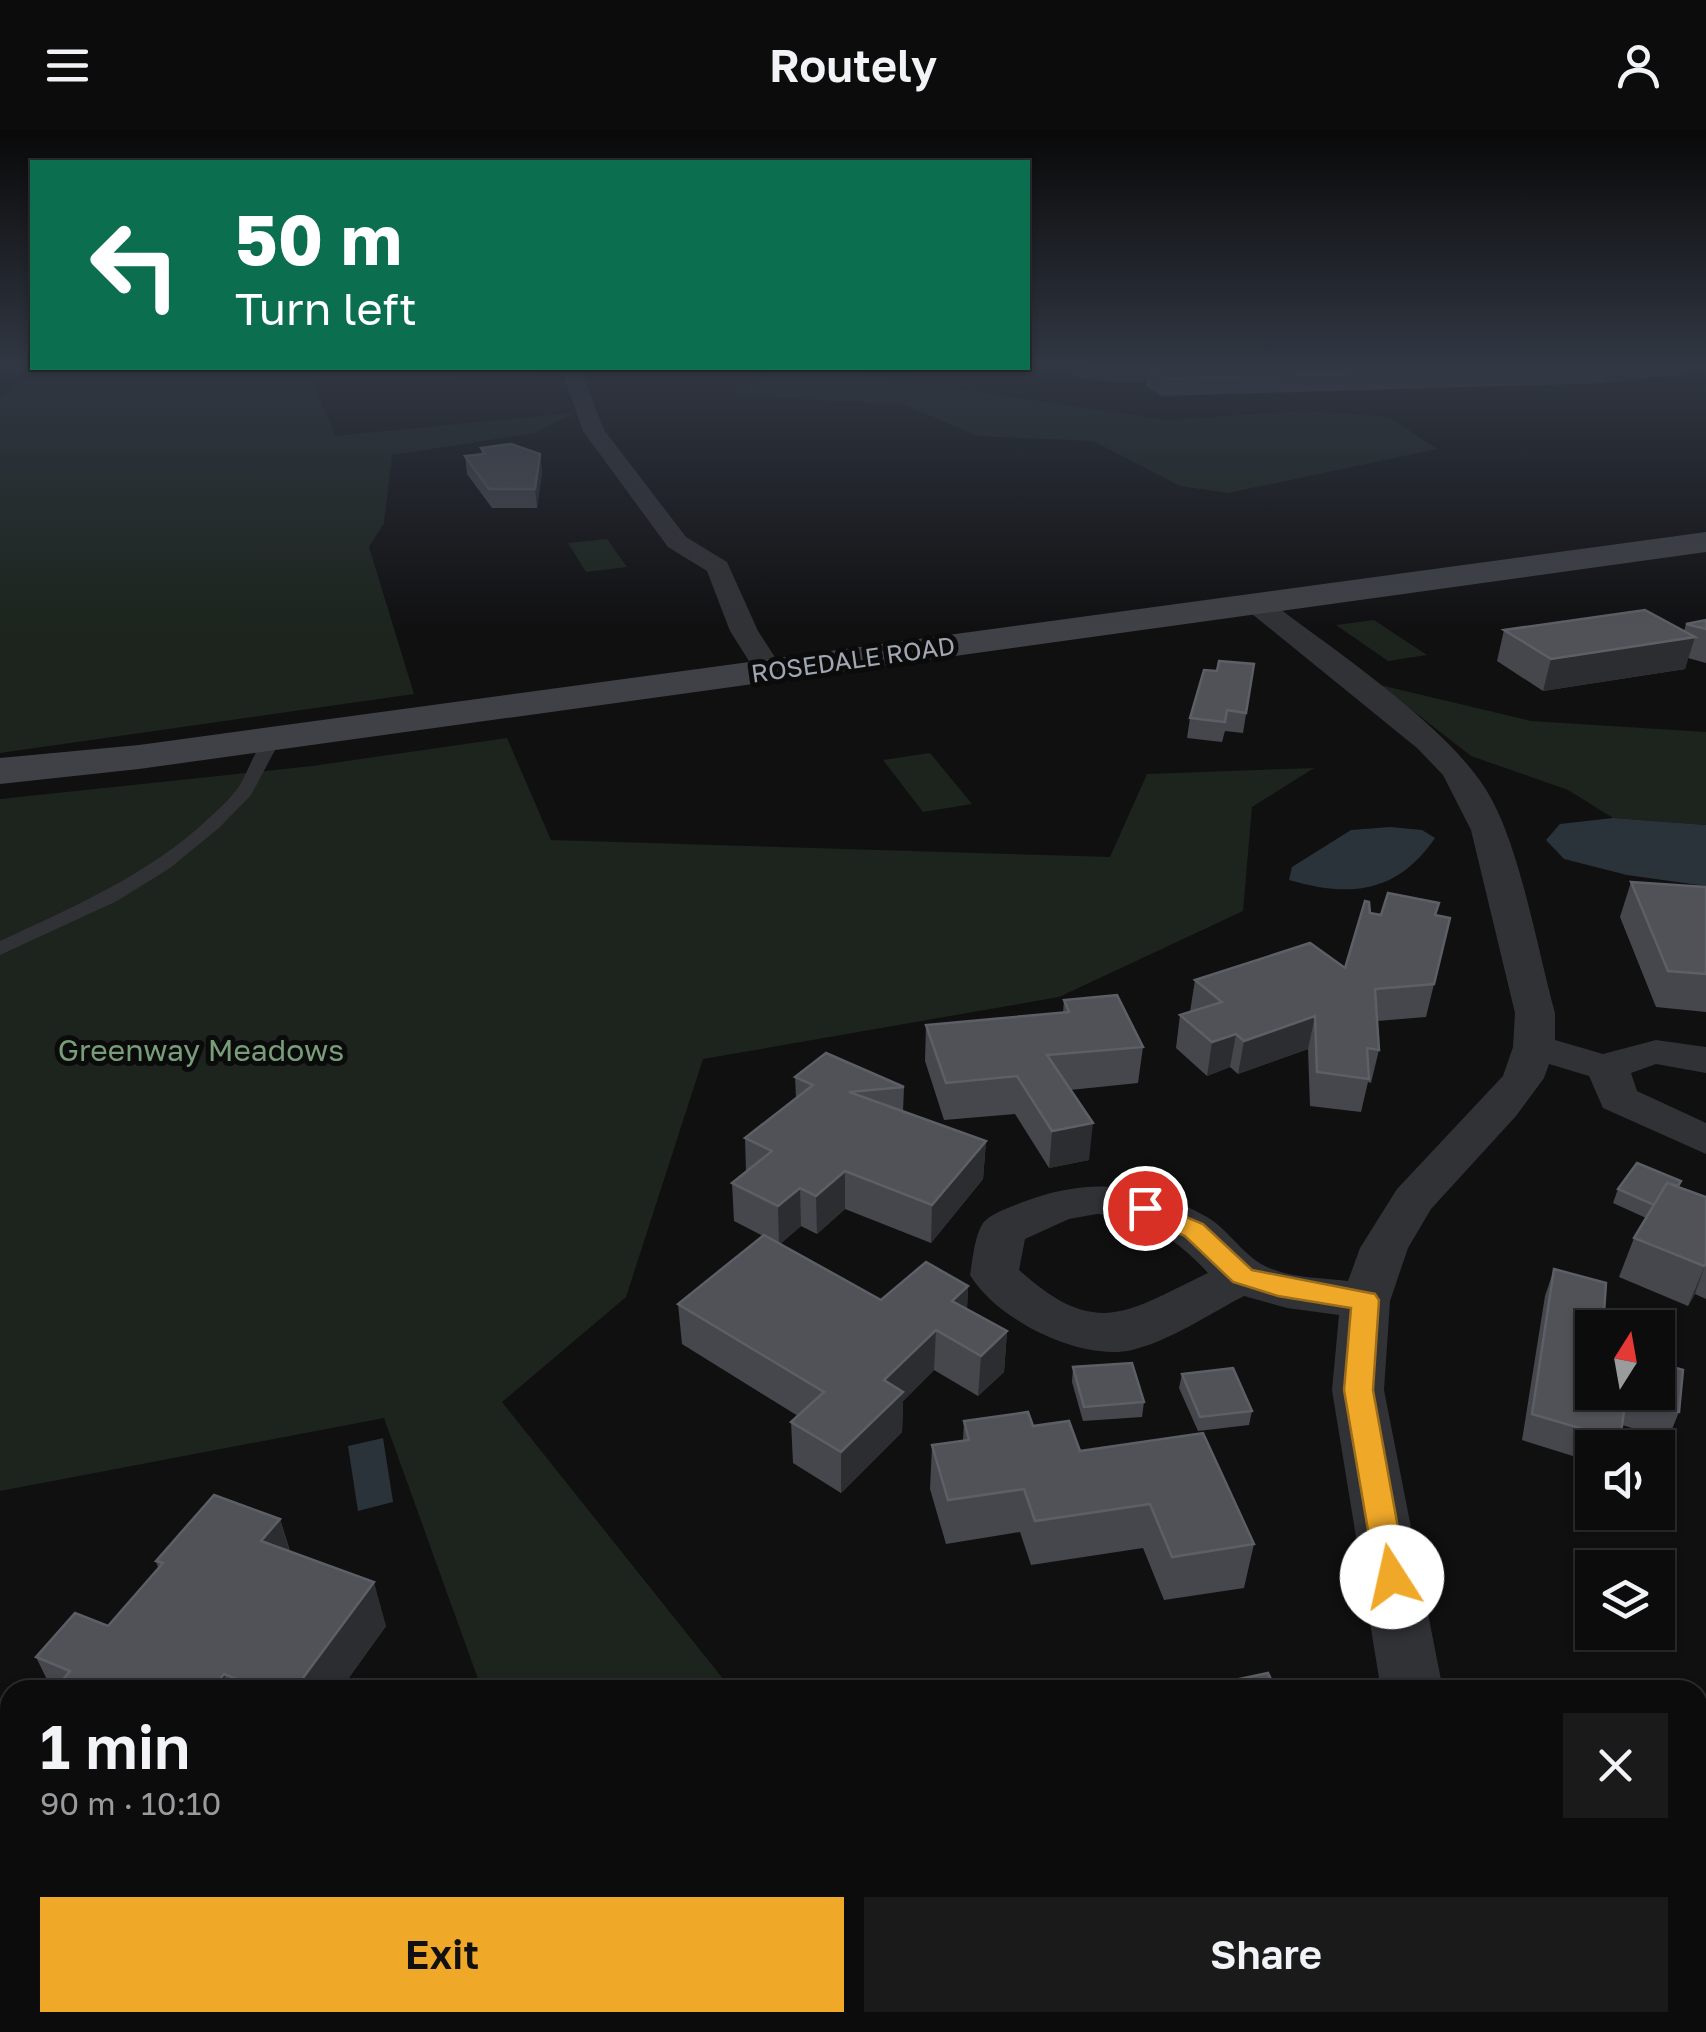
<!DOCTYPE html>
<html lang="en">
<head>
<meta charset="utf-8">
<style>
	:root { --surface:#0c0c0d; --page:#1a1a1b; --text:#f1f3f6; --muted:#9a9b9d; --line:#2c2c2e; --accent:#f0a829 }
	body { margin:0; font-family:"Golos Text",sans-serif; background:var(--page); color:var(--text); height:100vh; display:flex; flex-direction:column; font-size:38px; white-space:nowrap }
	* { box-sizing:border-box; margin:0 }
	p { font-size:32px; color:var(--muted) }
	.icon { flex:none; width:55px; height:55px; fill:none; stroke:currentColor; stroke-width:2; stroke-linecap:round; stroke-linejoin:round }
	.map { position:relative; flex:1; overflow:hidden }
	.sheet { position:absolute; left:0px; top:1550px; width:1708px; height:352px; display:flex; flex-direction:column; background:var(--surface); border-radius:30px 30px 0 0; box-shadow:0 2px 8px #0004,0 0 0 2px var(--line) }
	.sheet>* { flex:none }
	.banner { position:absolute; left:30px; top:30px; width:1000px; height:210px; border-radius:0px; box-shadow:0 2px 8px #0004,0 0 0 2px var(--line); background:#0b6e4f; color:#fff; overflow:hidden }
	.needle { width:65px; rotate:11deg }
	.controls { position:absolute; left:1575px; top:1180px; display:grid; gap:20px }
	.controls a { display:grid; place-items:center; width:100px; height:100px; border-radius:0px; background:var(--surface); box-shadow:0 2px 8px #0004,0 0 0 2px var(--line); font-size:50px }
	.pin { position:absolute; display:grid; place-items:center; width:85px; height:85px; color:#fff; margin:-42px; border:5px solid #fff; border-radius:50%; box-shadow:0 2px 10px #0007 }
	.me { position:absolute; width:110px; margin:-55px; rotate:350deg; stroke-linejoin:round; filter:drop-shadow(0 0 8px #0008) }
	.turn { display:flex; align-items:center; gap:35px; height:210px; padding:0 40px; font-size:45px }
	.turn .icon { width:130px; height:130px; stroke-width:2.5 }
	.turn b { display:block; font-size:70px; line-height:85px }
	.round { display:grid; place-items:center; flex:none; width:105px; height:105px; border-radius:0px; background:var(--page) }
	.headline { display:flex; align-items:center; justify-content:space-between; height:170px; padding:0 40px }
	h1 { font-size:60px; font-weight:600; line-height:75px }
	.button { display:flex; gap:20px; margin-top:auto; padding:20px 40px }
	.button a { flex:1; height:115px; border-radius:0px; background:var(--accent); color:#111; font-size:40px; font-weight:600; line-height:115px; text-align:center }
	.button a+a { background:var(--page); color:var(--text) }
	header { display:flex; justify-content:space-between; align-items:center; height:130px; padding:0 40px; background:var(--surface); font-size:45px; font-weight:600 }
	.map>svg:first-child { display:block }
	.green { fill:#1c241d }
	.water { fill:#293339 }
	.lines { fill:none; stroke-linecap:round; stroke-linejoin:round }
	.lane { fill:#313236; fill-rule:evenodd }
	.street { fill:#313236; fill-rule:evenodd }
	.secondary { fill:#3f4146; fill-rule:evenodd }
	.wall { fill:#46474c }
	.shaded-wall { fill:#2c2d30 }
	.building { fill:#505257; stroke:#5c5f65; stroke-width:2.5 }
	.route { fill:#f0a829; stroke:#9c6d1b; stroke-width:2.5 }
	.labels { text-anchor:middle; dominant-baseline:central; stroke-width:10; stroke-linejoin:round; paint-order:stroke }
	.far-street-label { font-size:25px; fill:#a1a7b2; stroke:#0b0b0c }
	.park-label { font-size:30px; fill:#789d79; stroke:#0b0b0c }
</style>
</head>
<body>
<header><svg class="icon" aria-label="menu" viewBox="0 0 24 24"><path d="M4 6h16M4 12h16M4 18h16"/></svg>Routely<svg class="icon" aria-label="person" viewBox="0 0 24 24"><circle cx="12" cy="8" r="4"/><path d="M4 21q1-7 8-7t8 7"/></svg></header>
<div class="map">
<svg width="1706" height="1902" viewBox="0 0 1706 1902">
	<rect width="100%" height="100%" fill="#101011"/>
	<g class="green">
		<path d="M45,238H540L534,246L312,249L335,306L573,283L536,303L392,325L384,393L369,417L414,564L0,623V267Z"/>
		<path d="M773,238H881L863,245L1167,290L1305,281L1389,287L1437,319L1228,363L1180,356L1093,311L978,306L904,275L735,265Z"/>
		<path d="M607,409L627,437L586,442L568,413Z"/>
		<path d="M1374,490L1427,525L1388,531L1336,495Z"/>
		<path d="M1380,555L1531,591L1706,602V695L1613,688L1568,660L1471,626Z"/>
		<path d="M507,608L551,710L1110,727L1147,644L1314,638L1252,677L1243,781L1059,867L703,929L626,1167L502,1272L732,1560H482L384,1288L0,1361V669L312,636Z"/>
		<path d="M930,623L972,674L923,682L883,630Z"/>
		<path d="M915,1892L918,1902H604L600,1893Z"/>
	</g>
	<g class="water">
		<path d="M1613,688L1706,695V756L1627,745L1564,729L1546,710L1560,694Z"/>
		<path d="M1390,697L1422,700L1435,708C1397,763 1351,768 1289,750L1292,737L1351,700Z"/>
		<path d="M383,1308L393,1372L358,1381L348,1316Z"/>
	</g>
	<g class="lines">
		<g class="lane">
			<path d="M273,604L281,609L251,665L219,698L170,738L117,771L0,825V811C73,777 148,745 208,689C219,679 232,667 240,655C249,640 257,611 273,604Z"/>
			<path d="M1493,1892H1550L1546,1902H1489Z"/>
		</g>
		<g class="street">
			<path d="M1094,234H1185L1183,237L1311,234L1302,240C1263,243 1096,263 1072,244Z"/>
			<path d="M561,238H580L604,300L686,407L727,432L758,501L784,541L779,547H759L730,501L707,441L668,417L583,301Z"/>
			<path d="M1255,465L1264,467C1331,519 1454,598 1492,670C1521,724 1538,821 1555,883V910L1603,924L1656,910L1706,917V943L1656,934L1631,943L1637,961L1706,993V1024L1603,978L1589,946L1549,934L1544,948L1516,986L1431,1079L1408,1118L1390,1171L1384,1260L1443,1560H1381L1332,1260L1339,1185L1287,1178L1244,1166C1209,1184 1170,1211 1132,1220C1080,1232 996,1189 970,1145C973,1129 974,1107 983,1093C991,1083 1011,1077 1023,1072C1087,1047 1147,1052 1207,1087C1231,1101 1244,1129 1272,1139C1295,1148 1323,1148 1348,1151L1360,1118L1397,1059L1503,946L1513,917L1515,883L1471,700L1443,645L1417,618L1246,479L1242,473L1246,467ZM1097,1084C1144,1087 1177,1109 1208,1143C1126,1182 1097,1210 1019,1140L1025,1109L1069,1089Z"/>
			<path d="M1547,1892H1624L1628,1902H1551Z"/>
		</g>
		<g class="secondary">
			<path d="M1690,234H1706V242L1693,239Z"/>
			<path d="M1706,402V422L139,639L0,654V628L139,615Z"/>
		</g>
	</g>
	<g class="wall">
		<path d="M1223,234H1697L1694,243L1606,253L1162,266L1146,256L1148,239Z"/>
		<path d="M481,318L540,324L542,342L537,378H492L467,344L465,326L482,325Z"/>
		<path d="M1706,490V533L1688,528L1685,539L1543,561L1497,531L1504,500L1684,501L1686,494Z"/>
		<path d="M1254,534L1243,603L1225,601L1222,612L1187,608L1190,588L1217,541Z"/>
		<path d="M1631,752L1706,757V882L1656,877L1620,787Z"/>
		<path d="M1370,783L1381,785H1436L1450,788L1426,887L1377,891L1379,920L1371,953L1368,952L1361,982L1310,976L1308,919L1238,944L1230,937L1207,946L1176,918L1180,885L1190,882L1195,850L1345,838Z"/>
		<path d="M1064,870L1143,917L1138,953L1070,960L1089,1030L1049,1038L1015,984L944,990L925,931L926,895L1063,883Z"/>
		<path d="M795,947L904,957L903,982L986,1011L983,1049L931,1113L845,1079L817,1104L801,1096L780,1114L881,1170L968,1156L967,1179L1007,1201L1004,1242L978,1266L934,1240L903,1271L902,1302L841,1363L793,1333L791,1292L798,1286L682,1214L678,1174L763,1106L734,1091L732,1053L746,1041L745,1008L796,968Z"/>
		<path d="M1679,1057L1706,1067V1169L1695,1164L1688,1176L1619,1147L1634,1108L1646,1088L1613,1073L1618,1059Z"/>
		<path d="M1554,1139L1592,1262H1658L1679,1282L1668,1309L1622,1295L1620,1310L1618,1318H1592V1332L1522,1310L1545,1166Z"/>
		<path d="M1073,1237L1144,1272L1142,1287L1083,1291L1072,1252Z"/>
		<path d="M1182,1244L1252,1281L1249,1295L1198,1301L1179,1258Z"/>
		<path d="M964,1291L1033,1296L1254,1414L1244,1458L1164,1470L1143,1418L1031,1435L1020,1402L946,1414L930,1359L932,1315L963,1311Z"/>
		<path d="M280,1389L290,1421L386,1496L340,1560H52L36,1527L108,1496L158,1438L156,1431Z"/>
		<path d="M1698,1646L1706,1655V1814L1702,1817L1698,1812Z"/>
		<path d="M190,1892H385L375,1902H195Z"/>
	</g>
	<g class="shaded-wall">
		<path d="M1638,234H1697L1694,243L1606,253L1610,237Z"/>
		<path d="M540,324L542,342L537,378L535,359Z"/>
		<path d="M1695,507L1685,539L1543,561L1551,529Z"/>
		<path d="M1315,886L1308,919L1238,944L1244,911Z"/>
		<path d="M1236,904L1230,937L1207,946L1212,912Z"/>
		<path d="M1093,993L1089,1030L1049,1038L1052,1001Z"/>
		<path d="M986,1011L983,1049L931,1113L932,1075Z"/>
		<path d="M845,1041V1079L817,1104L816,1066Z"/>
		<path d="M800,1058L801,1096L779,1115L778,1076Z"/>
		<path d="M1706,1133L1695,1164L1688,1176Z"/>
		<path d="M968,1156L966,1196L952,1171Z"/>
		<path d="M936,1200L934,1240L903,1271L902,1302L841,1363V1322L884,1250Z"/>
		<path d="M1007,1201L1004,1242L978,1266L981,1226Z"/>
		<path d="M280,1389L293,1433L261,1411Z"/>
		<path d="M374,1452L386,1496L340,1560H294Z"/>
		<path d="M224,1544L230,1560H211Z"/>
		<path d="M343,1892H385L375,1902H347Z"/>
	</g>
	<g class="building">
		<path d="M1223,234H1638L1610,237L1164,249L1148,239Z"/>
		<path d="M511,314L540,324L535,359H489L465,326L485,324L481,318Z"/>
		<path d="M1645,480L1695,507L1551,529L1504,500Z"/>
		<path d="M1706,490V499L1686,494Z"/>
		<path d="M1219,531L1254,534L1246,583L1227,580L1225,592L1190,588L1204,540L1217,541Z"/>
		<path d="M1631,752L1706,757V844L1668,841Z"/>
		<path d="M1388,763L1439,773L1435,785L1450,788L1434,854L1375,859L1379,920L1367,918L1369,949L1317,942L1315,886L1244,911L1236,904L1212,912L1180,885L1222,872L1195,850L1310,813L1345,838L1365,771L1369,772L1370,783L1381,785Z"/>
		<path d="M1117,865L1143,917L1047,925L1093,993L1052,1001L1017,946L946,953L926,895L1069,882L1064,870Z"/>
		<path d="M826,923L904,957L849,962L986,1011L932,1075L845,1041L816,1066L800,1058L778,1076L732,1053L772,1021L745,1008L813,955L795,947Z"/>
		<path d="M1637,1033L1681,1051L1678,1056L1667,1053L1654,1075L1618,1059Z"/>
		<path d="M1667,1053L1706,1067V1133L1704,1136L1634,1108Z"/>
		<path d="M764,1105L881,1170L926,1132L968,1156L952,1171L1007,1201L981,1226L936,1200L884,1250L903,1262L841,1322L791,1292L824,1262L678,1174Z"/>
		<path d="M1554,1139L1606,1153L1603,1198H1592V1262H1658V1233L1683,1240L1679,1282L1626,1267L1620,1310L1532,1284Z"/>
		<path d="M1132,1233L1144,1272L1084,1277L1073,1237Z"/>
		<path d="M1233,1238L1252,1281L1200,1287L1182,1244Z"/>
		<path d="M1028,1282L1033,1296L1069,1291L1080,1321L1203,1303L1254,1414L1172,1427L1150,1374L1035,1391L1024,1359L948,1370L932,1315L969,1310L964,1291Z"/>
		<path d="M214,1365L280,1389L261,1411L374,1452L294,1560H265L224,1544L211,1560H79L61,1552L70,1541L36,1527L75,1483L108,1496L163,1433L156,1431Z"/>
		<path d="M1268,1543L1276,1560H1192V1559Z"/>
		<path d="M1698,1646L1706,1655V1752L1698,1743Z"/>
		<path d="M199,1892H350L359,1902H207Z"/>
	</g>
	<linearGradient id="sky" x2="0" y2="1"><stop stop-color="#090909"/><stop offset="0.47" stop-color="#313743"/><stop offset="1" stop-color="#313743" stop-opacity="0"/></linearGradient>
	<rect width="1706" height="500" fill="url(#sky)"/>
	<path class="route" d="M1145,1070L1203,1094L1252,1140L1375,1164L1379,1170L1373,1260L1407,1447L1403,1457L1392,1460L1381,1457L1376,1447L1344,1260L1351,1178L1278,1166L1233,1152L1185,1106L1136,1084L1132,1078Z"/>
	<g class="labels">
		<g class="far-street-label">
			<text transform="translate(853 529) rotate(-8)">ROSEDALE ROAD</text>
		</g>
		<g class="park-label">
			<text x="201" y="920">Greenway Meadows</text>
		</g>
	</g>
</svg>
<div class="controls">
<a><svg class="needle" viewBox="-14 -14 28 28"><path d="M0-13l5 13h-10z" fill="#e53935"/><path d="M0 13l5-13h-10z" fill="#9a9b9d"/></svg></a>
<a><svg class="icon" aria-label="sound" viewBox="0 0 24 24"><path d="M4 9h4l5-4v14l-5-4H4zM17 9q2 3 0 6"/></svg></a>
<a><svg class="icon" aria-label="layers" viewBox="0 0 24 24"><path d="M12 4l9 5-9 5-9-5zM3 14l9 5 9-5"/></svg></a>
</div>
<div class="pin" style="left:1145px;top:1078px;background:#d93025"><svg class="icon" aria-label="arrive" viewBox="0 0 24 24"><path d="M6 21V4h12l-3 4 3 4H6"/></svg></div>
<svg class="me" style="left:1392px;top:1447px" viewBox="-20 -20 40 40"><circle r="19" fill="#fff"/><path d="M0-13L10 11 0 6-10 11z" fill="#f0a829"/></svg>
<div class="banner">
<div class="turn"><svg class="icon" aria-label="left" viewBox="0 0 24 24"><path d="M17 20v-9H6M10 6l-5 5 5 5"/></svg><div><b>50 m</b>Turn left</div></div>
</div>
<section class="sheet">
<div class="headline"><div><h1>1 min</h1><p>90 m · 10:10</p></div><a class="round"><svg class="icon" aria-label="close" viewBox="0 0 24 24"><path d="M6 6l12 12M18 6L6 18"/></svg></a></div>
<div class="button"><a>Exit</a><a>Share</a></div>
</section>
</div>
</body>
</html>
